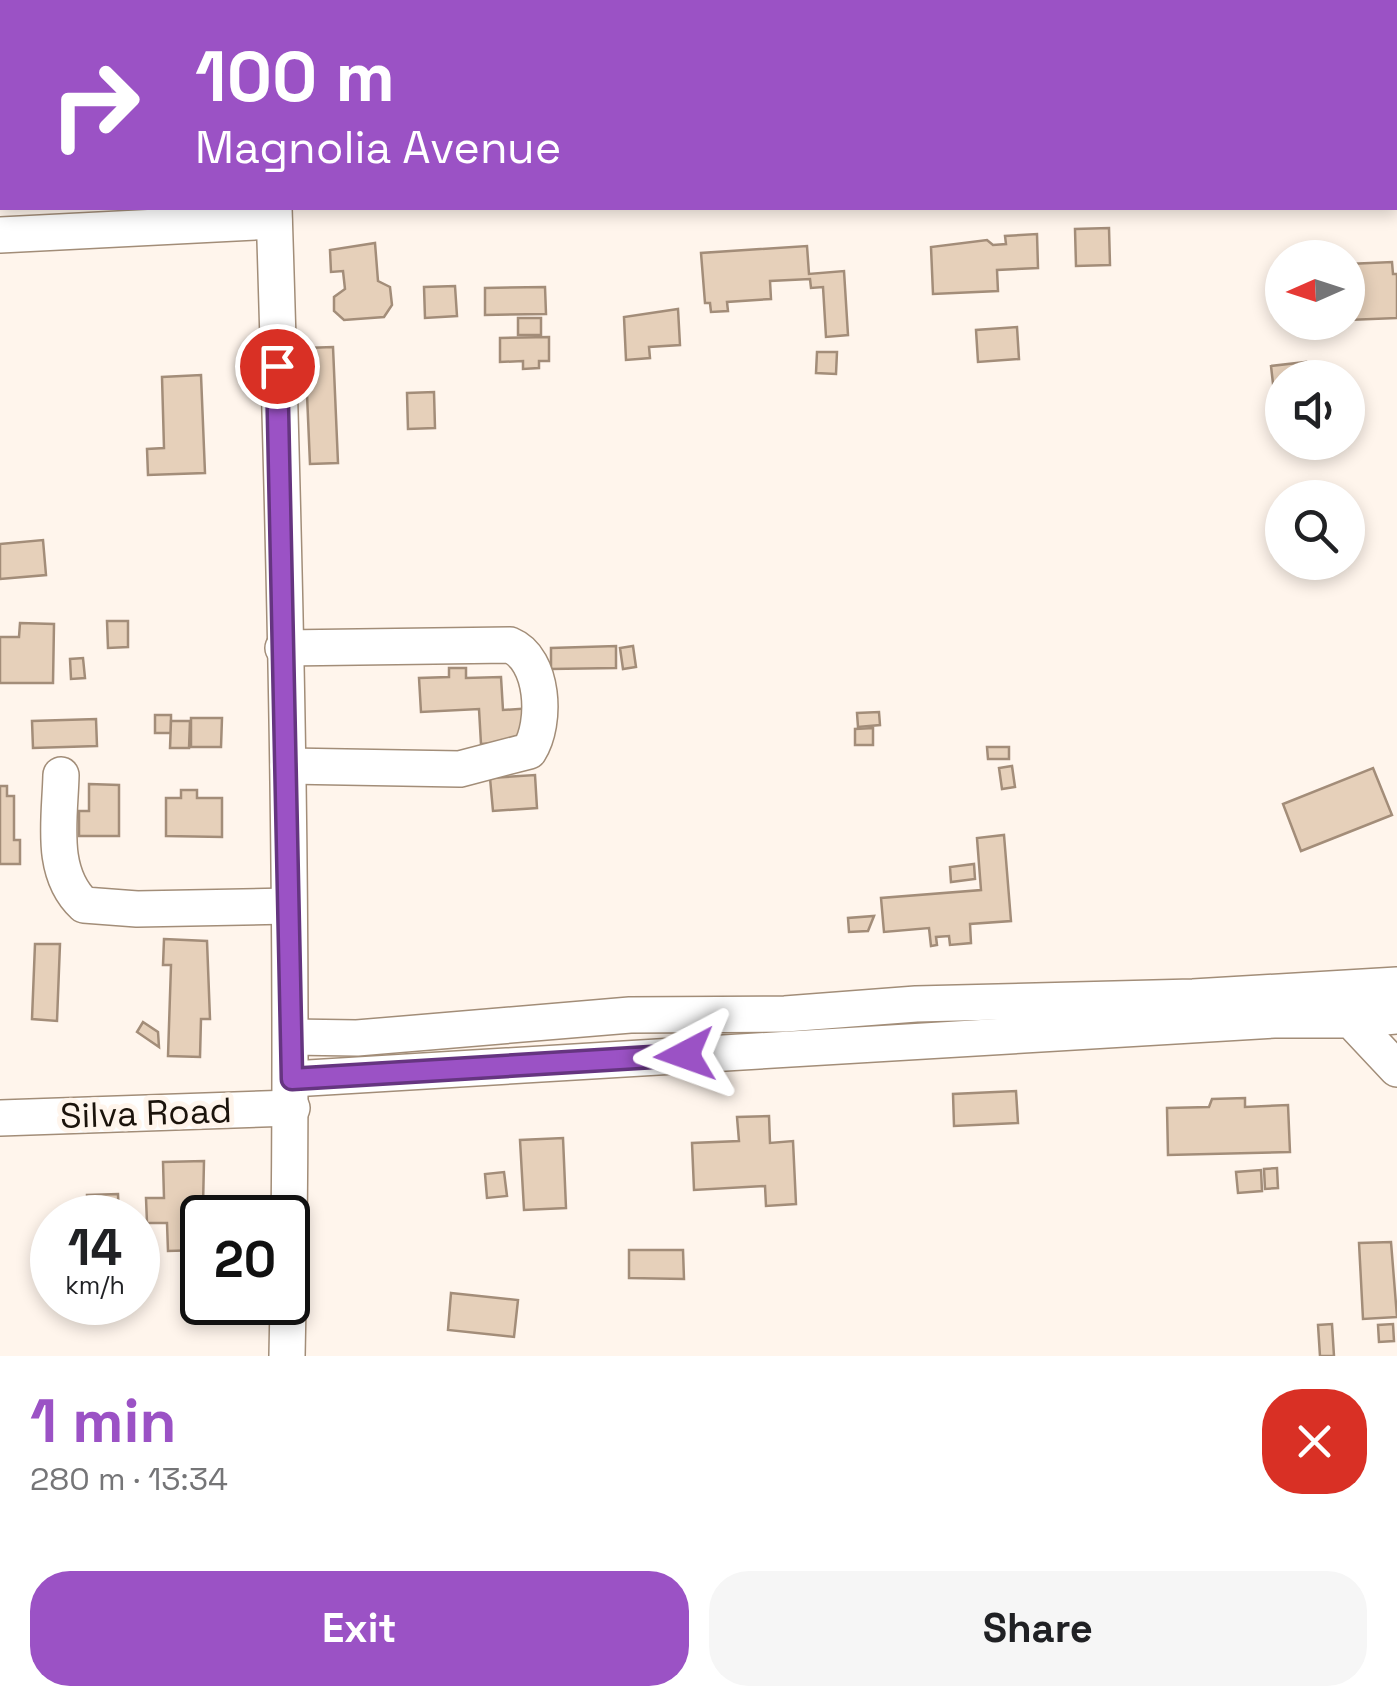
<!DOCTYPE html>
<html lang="en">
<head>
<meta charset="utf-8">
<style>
	:root { --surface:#fff; --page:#f6f6f6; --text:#202124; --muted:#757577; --accent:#9b52c5 }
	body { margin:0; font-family:"Space Grotesk",sans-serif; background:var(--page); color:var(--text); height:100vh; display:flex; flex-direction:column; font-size:38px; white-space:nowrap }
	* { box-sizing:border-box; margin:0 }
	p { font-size:32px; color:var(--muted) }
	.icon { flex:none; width:55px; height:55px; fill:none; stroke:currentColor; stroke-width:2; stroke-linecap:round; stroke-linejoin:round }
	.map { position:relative; height:1356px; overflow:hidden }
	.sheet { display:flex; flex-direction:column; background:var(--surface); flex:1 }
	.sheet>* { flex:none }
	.hud { position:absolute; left:0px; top:0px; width:1398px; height:210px; box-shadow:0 5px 15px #0003; background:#9b52c5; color:#fff; overflow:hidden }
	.needle { width:65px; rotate:267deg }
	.fabs { position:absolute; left:1265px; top:240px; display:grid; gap:20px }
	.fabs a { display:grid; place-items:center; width:100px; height:100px; border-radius:50%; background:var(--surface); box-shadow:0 5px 15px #0003; font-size:50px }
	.speed { position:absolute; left:30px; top:1195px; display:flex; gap:20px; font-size:50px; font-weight:700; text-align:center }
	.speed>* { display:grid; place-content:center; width:130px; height:130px; border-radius:50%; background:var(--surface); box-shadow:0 5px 15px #0003; line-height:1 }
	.speed small { font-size:25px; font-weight:400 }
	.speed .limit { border:5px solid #111; border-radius:15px; background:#fff; color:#111 }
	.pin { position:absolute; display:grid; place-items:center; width:85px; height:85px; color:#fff; margin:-42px; border:5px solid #fff; border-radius:50%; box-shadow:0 2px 10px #0007 }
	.me { position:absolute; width:110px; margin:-55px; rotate:266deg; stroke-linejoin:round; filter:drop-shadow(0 0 8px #0008) }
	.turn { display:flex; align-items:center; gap:35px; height:210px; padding:0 30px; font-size:45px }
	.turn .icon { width:130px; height:130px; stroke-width:2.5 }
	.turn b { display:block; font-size:70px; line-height:85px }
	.round { display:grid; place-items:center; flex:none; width:105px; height:105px; border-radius:40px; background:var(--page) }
	.head { display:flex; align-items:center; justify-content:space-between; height:170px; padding:0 30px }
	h1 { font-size:60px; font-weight:700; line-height:75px; color:var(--accent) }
	.button { display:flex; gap:20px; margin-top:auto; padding:20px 30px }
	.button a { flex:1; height:115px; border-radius:40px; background:var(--accent); color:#fff; font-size:40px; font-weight:700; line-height:115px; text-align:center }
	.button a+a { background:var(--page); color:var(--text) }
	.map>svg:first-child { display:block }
	.building { fill:#e6d0ba; stroke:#a38d79; stroke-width:2.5 }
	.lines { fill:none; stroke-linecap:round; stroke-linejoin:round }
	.minor-casing { stroke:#a28d78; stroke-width:38 }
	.minor { stroke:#fff; stroke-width:35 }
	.route-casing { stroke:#653580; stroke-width:25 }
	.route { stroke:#9b52c5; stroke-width:18 }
	.labels { text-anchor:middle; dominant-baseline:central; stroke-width:10; stroke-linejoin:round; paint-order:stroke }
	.street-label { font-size:35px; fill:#1b130b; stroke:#fff5ec }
</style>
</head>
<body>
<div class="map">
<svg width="1397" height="1356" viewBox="0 0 1397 1356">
	<rect width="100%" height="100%" fill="#fff5ec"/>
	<g class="building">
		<path d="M1109,228L1110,265L1076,266L1075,229Z"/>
		<path d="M1037,234L1038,268L997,270L998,291L933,294L931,247L987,240L993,245L1006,244L1005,236Z"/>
		<path d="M375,243L378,281L390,287L392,305L384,317L344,320L334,311V297L345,289L343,271L331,272L330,250Z"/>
		<path d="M807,246L809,274L844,271L848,335L826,337L823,287L811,288L810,279L770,281L771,299L727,302L728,311L711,312L710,303H705L701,253Z"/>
		<path d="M1392,262L1393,274H1397V318L1348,320V264Z"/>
		<path d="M455,286L457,316L425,318L424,287Z"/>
		<path d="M545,287L546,314L485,315V288Z"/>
		<path d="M678,309L680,345L649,347L650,358L626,360L624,317Z"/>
		<rect x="518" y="318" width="23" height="17"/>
		<path d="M1017,327L1019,359L978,362L976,330Z"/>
		<path d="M549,337V361H539V368L523,369V361L500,362V338Z"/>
		<path d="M333,347L338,463L310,464L305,348Z"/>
		<path d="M817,352H837L836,374L816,373Z"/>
		<path d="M1306,362L1307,378H1282V410H1276L1271,366Z"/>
		<path d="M201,375L205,473L148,475L147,449L164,448L162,377Z"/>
		<path d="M434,392L435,428L408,429L407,393Z"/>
		<path d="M43,540L46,575L0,579V544Z"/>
		<path d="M107,621H128V647L108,648Z"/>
		<path d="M20,623L54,624L53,683H0V637H19Z"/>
		<path d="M616,646V668L551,669V648Z"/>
		<path d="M633,646L636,667L623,669L620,648Z"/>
		<path d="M83,658L85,678L71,679L70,659Z"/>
		<path d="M449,668H466V678L501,677L503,710L532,708L534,741L481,744L479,709L421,712L419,678L449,677Z"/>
		<path d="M879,712L880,725L858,727L857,713Z"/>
		<rect x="155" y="715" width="16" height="18"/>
		<path d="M191,718H222L221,747H191Z"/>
		<path d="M96,719L97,746L33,748L32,721Z"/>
		<path d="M171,721H190L189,748H170Z"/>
		<path d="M873,728V745H855V729Z"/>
		<path d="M987,747H1009V759H988Z"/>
		<path d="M1012,766L1015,787L1002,789L999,768Z"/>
		<path d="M1373,768L1392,815L1301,851L1283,804Z"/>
		<path d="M535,775L537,808L493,811L490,778Z"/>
		<path d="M89,784L119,785V836H79V811H89Z"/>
		<path d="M0,786H7V796H14V840H20V864H0Z"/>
		<path d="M181,790H197V798H222V837L166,836V798H181Z"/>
		<path d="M1004,835L1011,921L970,924L971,943L950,945L949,936L936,937L937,945L931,946L929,928L884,932L881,898L981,890L977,838Z"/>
		<path d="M974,864L975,879L951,882L950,867Z"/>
		<path d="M874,916L868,931L849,932L848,918Z"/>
		<path d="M164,939L207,941L210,1019H201L200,1057L168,1056L171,965H163Z"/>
		<path d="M35,944H60L57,1021L32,1019Z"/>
		<path d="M143,1022L158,1032L159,1047L137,1032Z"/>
		<path d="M1016,1091L1018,1123L954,1126L953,1094Z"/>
		<path d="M1245,1098V1107L1288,1105L1290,1152L1168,1155L1167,1108L1209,1107L1212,1099Z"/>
		<path d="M769,1116L770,1143L793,1141L796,1204L766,1206L765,1186L694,1190L692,1143L739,1141L737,1117Z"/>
		<path d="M563,1138L566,1208L524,1210L520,1140Z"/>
		<path d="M204,1161L202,1250L168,1251L167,1223H147L146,1198H164L163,1162Z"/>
		<path d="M1277,1168L1278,1188L1265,1189L1264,1169Z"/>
		<path d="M1261,1170L1262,1191L1238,1193L1236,1172Z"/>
		<path d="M504,1172L507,1196L487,1198L485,1174Z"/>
		<path d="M118,1194L119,1218H88L87,1195Z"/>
		<path d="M1391,1242L1397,1317L1363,1319L1359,1243Z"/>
		<path d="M629,1250H683L684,1279L629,1278Z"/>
		<path d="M451,1293L518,1300L514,1337L448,1330Z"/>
		<path d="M1332,1324L1334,1356H1320L1318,1325Z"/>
		<path d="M1393,1324L1394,1341L1379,1342L1378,1325Z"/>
	</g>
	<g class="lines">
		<defs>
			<g id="minor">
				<path d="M264,0V2"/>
				<path d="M642,0V2"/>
				<path d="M1262,0V2"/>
				<path d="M1395,127H1397"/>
				<path d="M274,208C286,590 295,973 287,1356"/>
				<path d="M0,235L274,221"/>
				<path d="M283,648L510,645C544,659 547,723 529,751L460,769L288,766"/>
				<path d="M61,775C60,819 49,872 84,905L137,909L288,906"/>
				<path d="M1351,1020L1397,1016"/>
				<path d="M291,1037L357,1038L630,1015L785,1014L916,1004L1193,997L1397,985"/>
				<path d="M292,1079L1274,1020H1351L1397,1069"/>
				<path d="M0,1118L292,1108"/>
			</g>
		</defs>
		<use href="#minor" class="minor-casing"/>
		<use href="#minor" class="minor"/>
	</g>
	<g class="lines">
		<defs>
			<path id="route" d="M277,366L292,1079L685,1055"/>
		</defs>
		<use href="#route" class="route-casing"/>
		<use href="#route" class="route"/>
	</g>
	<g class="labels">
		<g class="street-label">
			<text transform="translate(146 1113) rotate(-2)">Silva Road</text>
		</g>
	</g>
</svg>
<div class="fabs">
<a><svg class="needle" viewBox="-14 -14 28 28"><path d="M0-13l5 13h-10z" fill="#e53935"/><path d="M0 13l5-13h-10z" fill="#757577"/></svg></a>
<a><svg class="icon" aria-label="sound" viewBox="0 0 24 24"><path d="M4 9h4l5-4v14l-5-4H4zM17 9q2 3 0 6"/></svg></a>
<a><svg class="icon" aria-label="search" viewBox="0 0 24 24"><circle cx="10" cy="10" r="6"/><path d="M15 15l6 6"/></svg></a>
</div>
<div class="speed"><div>14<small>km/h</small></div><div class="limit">20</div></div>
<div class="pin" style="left:277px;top:366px;background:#d93025"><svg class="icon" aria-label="arrive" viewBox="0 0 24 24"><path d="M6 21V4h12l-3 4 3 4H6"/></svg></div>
<svg class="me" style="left:685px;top:1055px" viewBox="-20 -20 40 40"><path d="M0-17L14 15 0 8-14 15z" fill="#9b52c5" stroke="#fff" stroke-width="4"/></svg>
<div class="hud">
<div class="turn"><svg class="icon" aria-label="right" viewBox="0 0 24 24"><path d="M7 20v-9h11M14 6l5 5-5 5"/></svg><div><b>100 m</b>Magnolia Avenue</div></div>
</div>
</div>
<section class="sheet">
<div class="head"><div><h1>1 min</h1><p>280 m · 13:34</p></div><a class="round" style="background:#d93025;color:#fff"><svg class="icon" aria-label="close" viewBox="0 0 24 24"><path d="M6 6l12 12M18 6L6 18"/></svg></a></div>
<div class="button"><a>Exit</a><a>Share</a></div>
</section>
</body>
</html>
